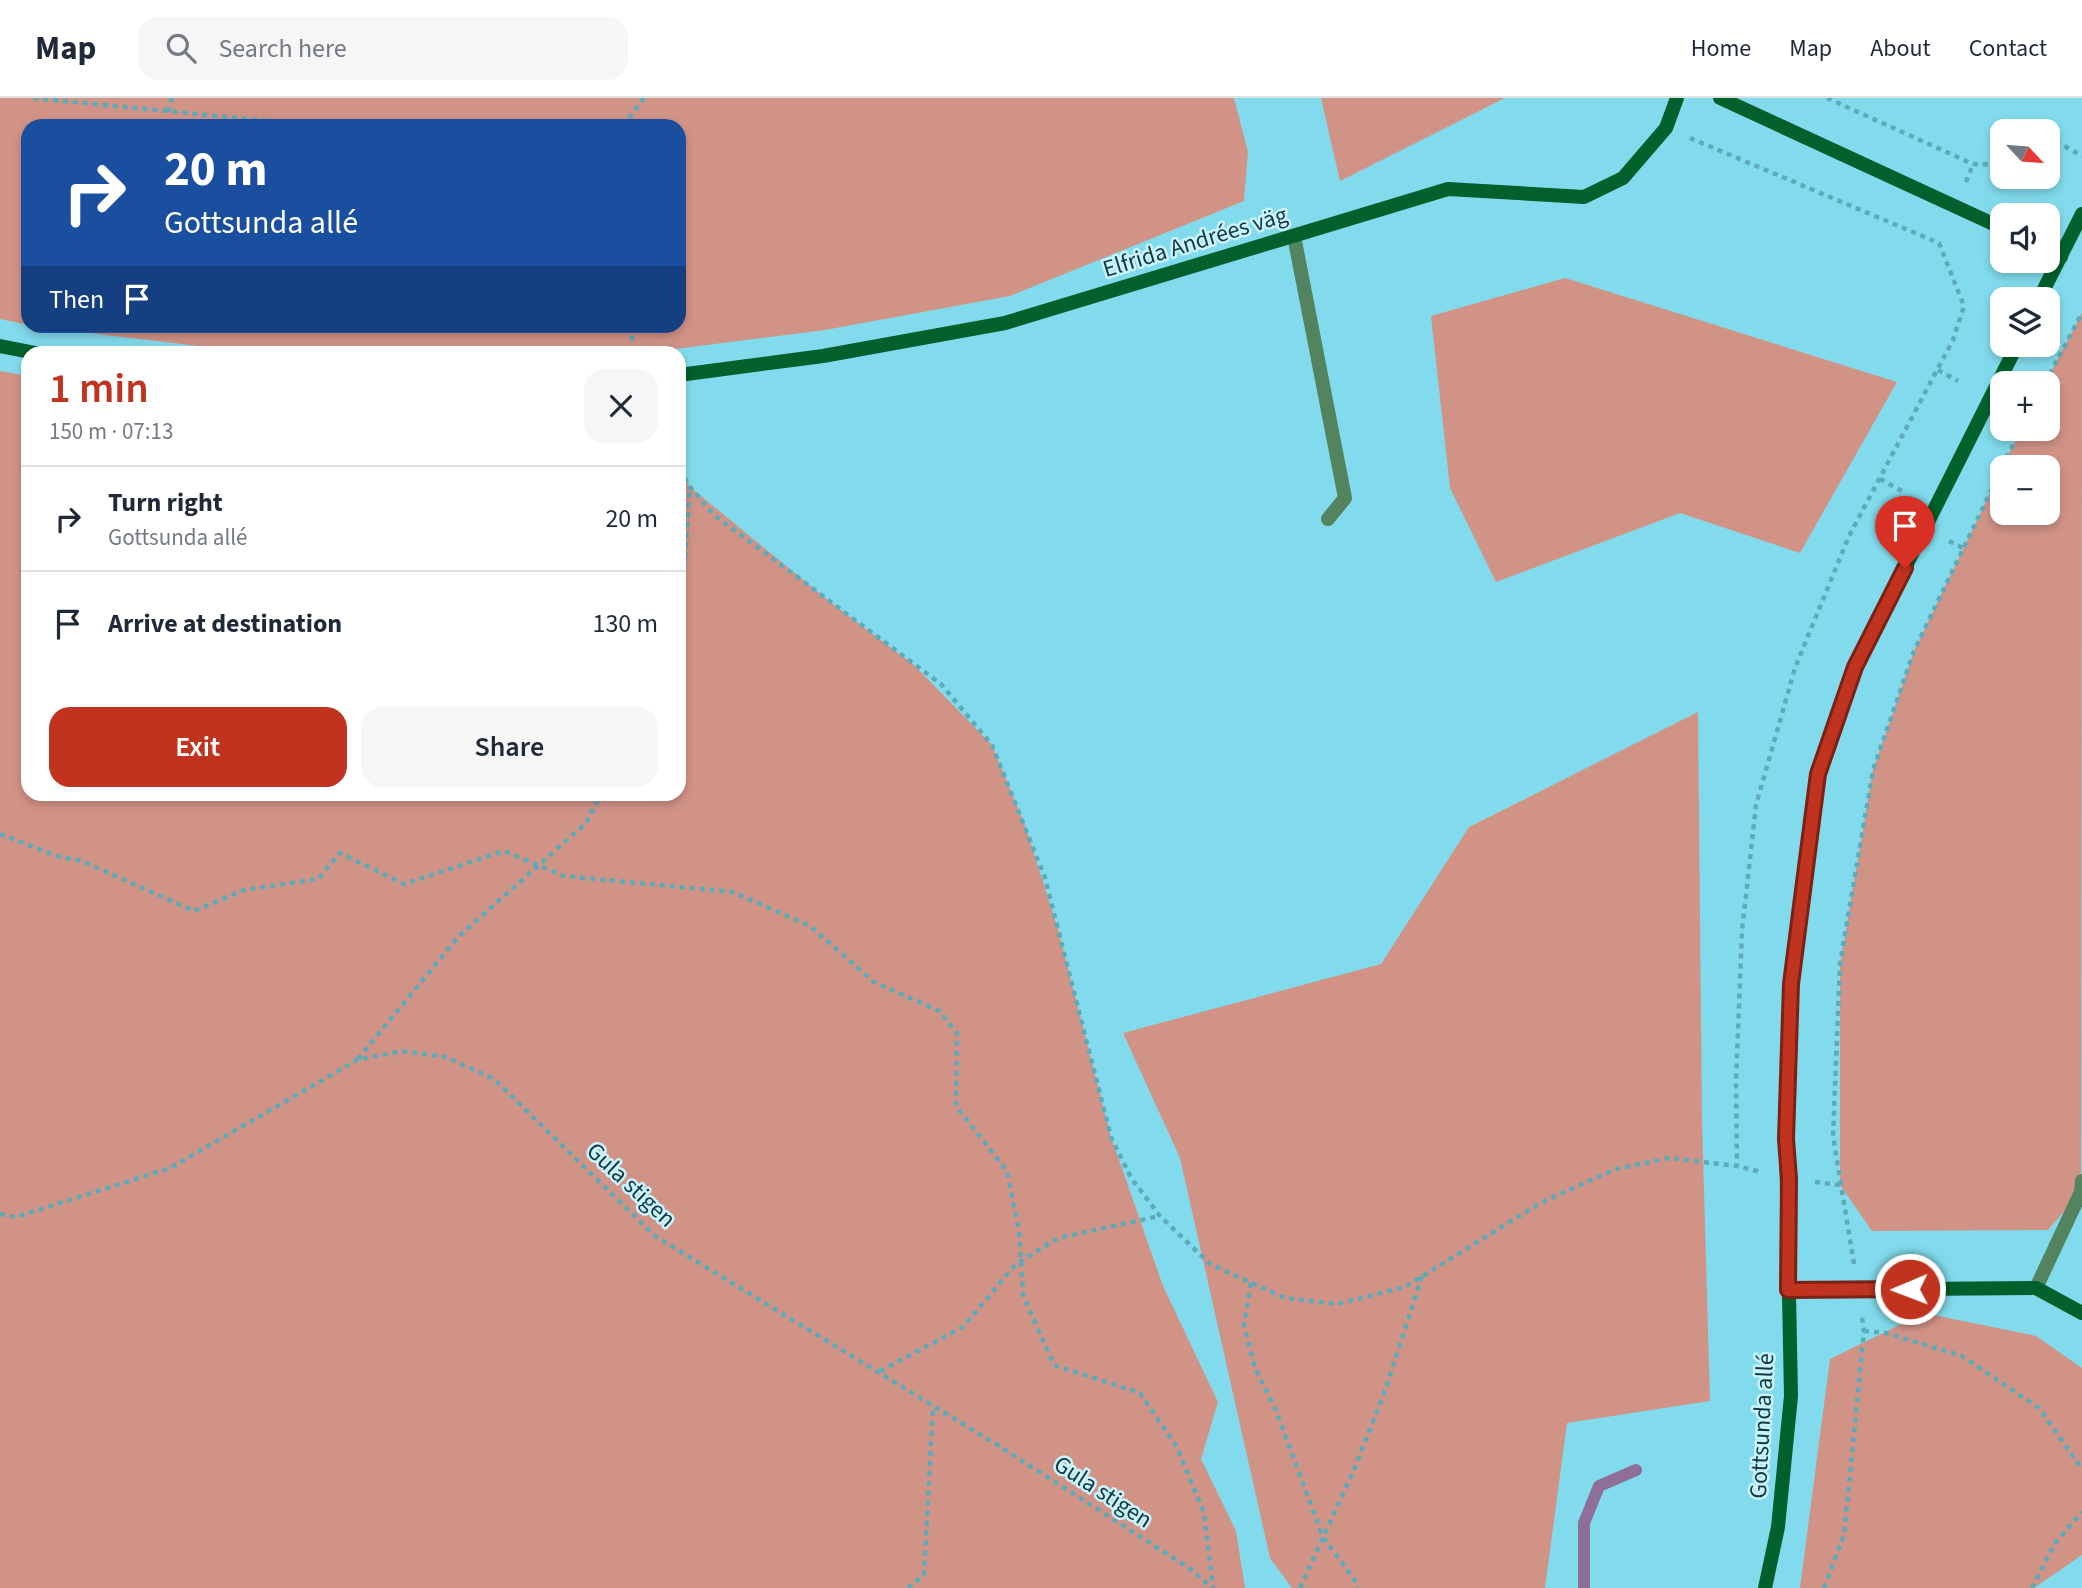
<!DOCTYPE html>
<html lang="en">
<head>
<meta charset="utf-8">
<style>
	:root { --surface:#fff; --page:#f6f6f7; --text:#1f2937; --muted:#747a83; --line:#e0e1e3; --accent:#bf331f }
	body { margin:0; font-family:"Source Sans 3",sans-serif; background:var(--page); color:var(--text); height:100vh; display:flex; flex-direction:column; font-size:26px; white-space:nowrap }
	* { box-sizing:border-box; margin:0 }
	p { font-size:23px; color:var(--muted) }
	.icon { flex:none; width:38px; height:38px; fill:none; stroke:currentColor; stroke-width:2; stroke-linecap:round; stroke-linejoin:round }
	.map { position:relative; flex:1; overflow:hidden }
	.details { position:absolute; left:21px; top:248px; width:665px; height:455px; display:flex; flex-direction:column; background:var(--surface); border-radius:21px; box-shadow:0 4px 10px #0003 }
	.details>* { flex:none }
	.hud { position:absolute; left:21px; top:21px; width:665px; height:214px; border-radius:21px; box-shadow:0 4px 10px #0003; background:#1a4fa0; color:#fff; overflow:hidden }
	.needle { width:46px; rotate:116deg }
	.fabs { position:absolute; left:1990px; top:21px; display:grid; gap:14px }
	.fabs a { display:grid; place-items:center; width:70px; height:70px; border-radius:14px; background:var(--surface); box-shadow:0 4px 10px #0003; font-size:35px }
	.pin { position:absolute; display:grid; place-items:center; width:60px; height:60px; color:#fff; margin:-72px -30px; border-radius:50% 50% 50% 0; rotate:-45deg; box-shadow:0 0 7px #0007 }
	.pin .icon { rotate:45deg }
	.me { position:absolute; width:77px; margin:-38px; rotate:269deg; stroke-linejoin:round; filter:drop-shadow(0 0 5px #0008) }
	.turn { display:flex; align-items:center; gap:24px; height:147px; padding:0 28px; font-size:32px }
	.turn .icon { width:91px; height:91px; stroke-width:2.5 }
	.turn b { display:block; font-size:49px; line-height:60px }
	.then { display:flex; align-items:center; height:66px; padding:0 28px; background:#0003; gap:14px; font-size:26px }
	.round { display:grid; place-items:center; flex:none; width:74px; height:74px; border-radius:21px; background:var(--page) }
	.overview { display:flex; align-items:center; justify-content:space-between; height:119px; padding:0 28px }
	h1 { font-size:42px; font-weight:600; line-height:52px; color:var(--accent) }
	.action { display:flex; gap:14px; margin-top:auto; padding:14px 28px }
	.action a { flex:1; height:80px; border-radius:21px; background:var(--accent); color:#fff; font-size:28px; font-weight:600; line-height:80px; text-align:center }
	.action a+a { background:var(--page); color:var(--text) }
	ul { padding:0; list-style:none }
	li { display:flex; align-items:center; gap:21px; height:105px; padding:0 28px; border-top:2px solid var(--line) }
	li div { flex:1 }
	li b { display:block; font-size:26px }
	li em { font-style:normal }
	header { display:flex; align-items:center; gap:42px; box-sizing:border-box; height:98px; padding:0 35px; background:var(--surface); border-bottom:2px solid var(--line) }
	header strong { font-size:33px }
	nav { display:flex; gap:38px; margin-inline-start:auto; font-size:24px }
	.search { width:490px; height:63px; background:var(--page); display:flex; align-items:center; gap:18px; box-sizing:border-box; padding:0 24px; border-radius:21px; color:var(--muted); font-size:26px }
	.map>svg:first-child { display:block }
	.green { fill:#d29387 }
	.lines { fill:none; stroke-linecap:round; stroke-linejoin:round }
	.stream { stroke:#8f6e97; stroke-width:12 }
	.path { stroke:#5faab8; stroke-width:4.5; stroke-dasharray:5 5; stroke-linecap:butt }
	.lane { stroke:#548360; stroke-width:14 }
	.street { stroke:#548360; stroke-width:14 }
	.secondary { stroke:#01602c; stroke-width:14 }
	.route-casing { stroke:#7c2114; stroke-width:18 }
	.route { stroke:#bf331f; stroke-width:12 }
	.labels { text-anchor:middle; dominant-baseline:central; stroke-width:5; stroke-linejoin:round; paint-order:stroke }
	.street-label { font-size:24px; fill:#123940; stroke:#caf4fd }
</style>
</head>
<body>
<header>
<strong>Map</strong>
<div class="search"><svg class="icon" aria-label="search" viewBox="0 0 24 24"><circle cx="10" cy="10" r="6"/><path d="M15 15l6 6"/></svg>Search here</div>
<nav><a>Home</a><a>Map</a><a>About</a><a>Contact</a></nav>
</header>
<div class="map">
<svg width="2082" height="1490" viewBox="0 0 2082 1490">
	<rect width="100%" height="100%" fill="#81dbec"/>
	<g class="green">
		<path d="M0,0H1234L1248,54L1244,103L1010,198L825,232L644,255L266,256L29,228H679V28H28V227L0,221Z"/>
		<path d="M1321,0H1505L1340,83Z"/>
		<path d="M1565,180L1897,284L1800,455L1680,415L1496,484L1450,390L1431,218Z"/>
		<path d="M2082,215L2081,1094L2048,1132L1872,1133L1840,1087V866L1873,672L1914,553L2002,370V415H2048V369H2002L2021,331H2048V285H2045Z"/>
		<path d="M0,273L28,278V696H679V371L690,389L829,503L913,566L992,647L1025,727L1058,831L1111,1039L1163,1188L1218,1304L1201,1361L1236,1433L1245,1490H0Z"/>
		<path d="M1698,614L1702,1022L1710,1303L1567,1325L1545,1490H1292L1270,1460L1180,1060L1123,935L1381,866L1469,729Z"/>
		<path d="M1924,1215L2036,1238L2082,1270V1457L2034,1490H1800L1830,1261Z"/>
	</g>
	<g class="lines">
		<path class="stream" d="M1584,1490V1425L1599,1388L1636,1372"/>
		<g class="path">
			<path d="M33,0L321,28"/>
			<path d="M1827,0L1973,66L2002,67"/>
			<path d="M168,14L172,0"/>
			<path d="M623,28L644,0"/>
			<path d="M1690,40L1939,145L1964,208L1953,242L1849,438L1795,570L1756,707L1742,833L1736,982L1737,1068"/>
			<path d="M2048,45L2052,41L2082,58"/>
			<path d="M1966,84L1973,66"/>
			<path d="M628,228L633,243"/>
			<path d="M1938,272L1958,283"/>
			<path d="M2045,285L2082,215"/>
			<path d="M2002,369L2021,331"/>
			<path d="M679,371L690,389L714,417L941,586L992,647L1045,780L1111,1039L1131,1080L1160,1118L1210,1166L1285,1200L1337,1206L1405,1189L1540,1105L1616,1071L1669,1060L1737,1068L1761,1074"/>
			<path d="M1880,381L1902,393"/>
			<path d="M1949,443L1963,450"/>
			<path d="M679,539L690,389"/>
			<path d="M0,736L57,758L82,763L194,813L244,792L318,781L340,755L404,786L504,753L564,778L733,794L810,828L874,884L939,913L957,935L956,1008L1007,1073L1019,1134L1023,1197L1054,1267L1140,1295L1177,1349L1204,1415L1213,1490"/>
			<path d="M358,961L458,839L586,725L601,696"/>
			<path d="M1815,1084L1840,1087"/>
			<path d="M0,1116L16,1119L170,1070L357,962L402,953L446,959L494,981L655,1138L999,1348L1189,1470L1212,1490"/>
			<path d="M1854,1166L1833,1038L1840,866L1873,672L1914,553L2002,370"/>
			<path d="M1251,1185L1244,1227L1255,1270L1275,1310L1323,1439L1354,1481L1357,1490"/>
			<path d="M1864,1233L1886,1235L1962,1258L2039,1310L2082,1371"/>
			<path d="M880,1273L963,1229L1016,1166L1058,1140L1160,1118"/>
			<path d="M908,1490L924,1477L933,1308"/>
			<path d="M1300,1490L1354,1372L1386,1290L1422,1178"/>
			<path d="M1824,1490L1844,1437L1864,1233L1862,1219"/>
			<path d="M2032,1490L2055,1445L2082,1414"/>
		</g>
		<path class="lane" d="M1294,138L1345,400L1328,421"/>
		<path class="street" d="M2036,1190L2081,1094L2082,1083"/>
		<g class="secondary">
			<path d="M1720,0L2002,130"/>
			<path d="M2048,152L2061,159"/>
			<path d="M2039,201L2082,116"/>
			<path d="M0,248L41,256"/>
			<path d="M679,277L823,258L1005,225L1448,91L1584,99L1623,80L1666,30L1677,0"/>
			<path d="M1788,1192L2036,1190L2082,1215"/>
			<path d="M1765,1490L1778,1429L1791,1298L1786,1041L1791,886L1818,676L1855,569L2017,247"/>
		</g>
	</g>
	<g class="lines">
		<defs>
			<path id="route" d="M1905,470L1855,569L1818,676L1791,886L1786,1041L1789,1081L1788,1192L1910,1191"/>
		</defs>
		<use href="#route" class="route-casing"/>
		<use href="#route" class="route"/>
	</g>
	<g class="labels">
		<g class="street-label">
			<text transform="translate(1195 144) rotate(-17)">Elfrida Andrées väg</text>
			<text transform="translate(631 1087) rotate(43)">Gula stigen</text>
			<text transform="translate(1762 1328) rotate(-87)">Gottsunda allé</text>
			<text transform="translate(1103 1394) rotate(33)">Gula stigen</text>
		</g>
	</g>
</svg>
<div class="fabs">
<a><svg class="needle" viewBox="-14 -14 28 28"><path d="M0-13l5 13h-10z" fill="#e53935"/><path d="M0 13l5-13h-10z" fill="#747a83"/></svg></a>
<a><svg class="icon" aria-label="sound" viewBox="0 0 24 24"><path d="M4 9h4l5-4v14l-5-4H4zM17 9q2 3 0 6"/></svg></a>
<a><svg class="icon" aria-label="layers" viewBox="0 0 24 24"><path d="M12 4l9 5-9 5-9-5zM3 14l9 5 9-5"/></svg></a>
<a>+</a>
<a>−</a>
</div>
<div class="pin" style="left:1905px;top:470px;background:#d93025"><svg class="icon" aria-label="arrive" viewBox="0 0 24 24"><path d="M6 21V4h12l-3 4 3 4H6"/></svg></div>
<svg class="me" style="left:1910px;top:1191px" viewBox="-20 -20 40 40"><circle r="17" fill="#bf331f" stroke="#fff" stroke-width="3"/><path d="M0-11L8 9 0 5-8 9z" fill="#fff"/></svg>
<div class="hud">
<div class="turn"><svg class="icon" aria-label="right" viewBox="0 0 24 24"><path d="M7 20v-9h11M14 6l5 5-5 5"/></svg><div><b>20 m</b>Gottsunda allé</div></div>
<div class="then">Then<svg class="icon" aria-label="arrive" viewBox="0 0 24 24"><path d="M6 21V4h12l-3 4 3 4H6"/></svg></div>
</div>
<section class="details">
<div class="overview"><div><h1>1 min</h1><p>150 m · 07:13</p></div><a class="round"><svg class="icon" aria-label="close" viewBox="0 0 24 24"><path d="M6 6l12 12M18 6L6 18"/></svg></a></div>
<ul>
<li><svg class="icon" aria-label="right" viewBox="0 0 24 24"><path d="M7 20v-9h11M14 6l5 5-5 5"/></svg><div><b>Turn right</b><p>Gottsunda allé</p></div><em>20 m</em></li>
<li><svg class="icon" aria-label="arrive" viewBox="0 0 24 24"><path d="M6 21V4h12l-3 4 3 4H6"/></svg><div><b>Arrive at destination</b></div><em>130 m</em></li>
</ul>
<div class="action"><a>Exit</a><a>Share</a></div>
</section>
</div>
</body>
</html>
